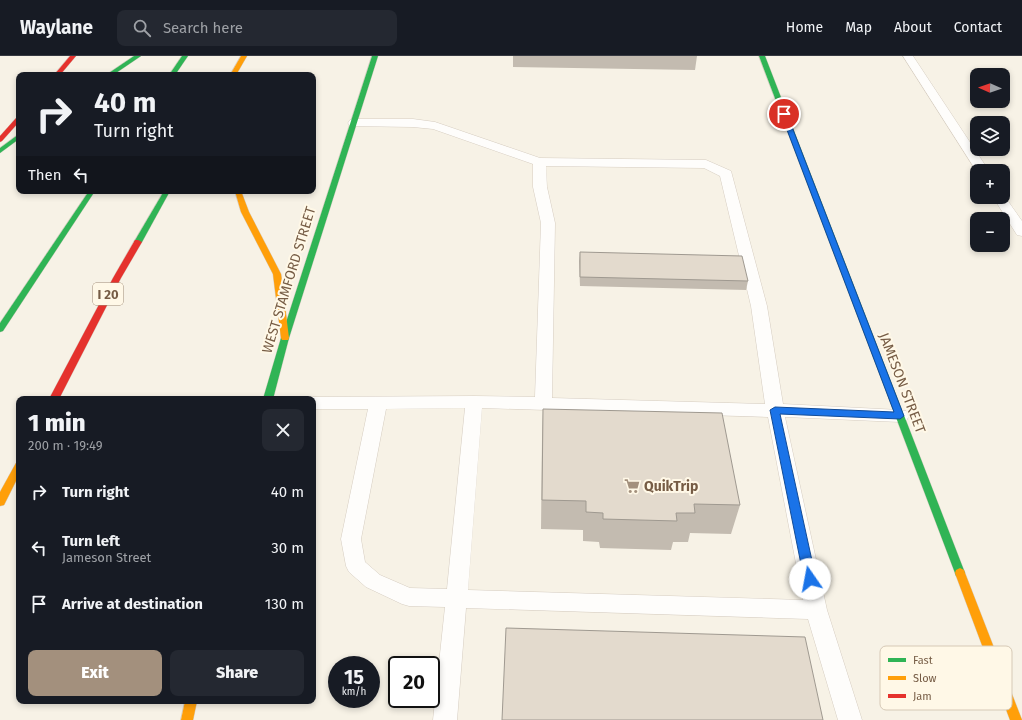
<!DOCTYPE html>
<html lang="en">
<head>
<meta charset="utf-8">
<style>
	:root { --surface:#171b24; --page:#242831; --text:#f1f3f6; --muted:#9ea1a6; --line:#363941; --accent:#a3907d }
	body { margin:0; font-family:"Fira Sans",sans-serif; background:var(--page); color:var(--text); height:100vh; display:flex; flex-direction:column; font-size:15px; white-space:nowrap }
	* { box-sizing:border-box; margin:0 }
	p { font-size:13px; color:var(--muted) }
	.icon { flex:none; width:22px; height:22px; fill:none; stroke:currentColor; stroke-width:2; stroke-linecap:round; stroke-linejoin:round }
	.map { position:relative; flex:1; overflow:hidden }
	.panel { position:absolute; left:16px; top:340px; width:300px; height:308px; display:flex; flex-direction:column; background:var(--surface); border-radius:8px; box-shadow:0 2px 6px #0003 }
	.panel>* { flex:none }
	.banner { position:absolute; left:16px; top:16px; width:300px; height:122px; border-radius:8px; box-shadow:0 2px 6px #0003; background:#171b24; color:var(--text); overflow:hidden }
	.needle { width:26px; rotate:272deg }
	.buttons { position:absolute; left:970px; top:12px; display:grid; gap:8px }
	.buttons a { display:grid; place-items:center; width:40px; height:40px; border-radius:8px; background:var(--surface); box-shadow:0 2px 6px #0003; font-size:20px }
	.speed { position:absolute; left:328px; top:600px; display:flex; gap:8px; font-size:20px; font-weight:700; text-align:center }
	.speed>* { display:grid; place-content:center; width:52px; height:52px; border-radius:50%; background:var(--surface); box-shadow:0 2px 6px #0003; line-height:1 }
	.speed small { font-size:10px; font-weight:400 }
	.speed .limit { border:2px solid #111; border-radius:6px; background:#fff; color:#111 }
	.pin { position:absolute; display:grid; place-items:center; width:34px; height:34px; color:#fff; margin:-17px; border:2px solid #fff; border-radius:50%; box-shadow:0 1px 4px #0007 }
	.me { position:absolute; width:44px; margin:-22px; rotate:348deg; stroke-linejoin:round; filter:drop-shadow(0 0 3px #0008) }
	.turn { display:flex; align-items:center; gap:14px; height:84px; padding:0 12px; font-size:18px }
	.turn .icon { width:52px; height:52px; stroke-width:2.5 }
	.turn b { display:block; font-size:28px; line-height:34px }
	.then { display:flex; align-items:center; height:38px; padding:0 12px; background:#0003; gap:8px; font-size:15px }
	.round { display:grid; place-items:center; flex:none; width:42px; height:42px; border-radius:8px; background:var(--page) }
	.summary { display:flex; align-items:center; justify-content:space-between; height:68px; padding:0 12px }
	h1 { font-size:24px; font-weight:800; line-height:30px }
	.action { display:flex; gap:8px; margin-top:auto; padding:8px 12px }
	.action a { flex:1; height:46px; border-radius:8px; background:var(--accent); color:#fff; font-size:16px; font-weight:800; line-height:46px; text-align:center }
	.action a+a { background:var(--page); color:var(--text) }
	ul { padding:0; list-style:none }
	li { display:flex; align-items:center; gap:12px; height:56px; padding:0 12px }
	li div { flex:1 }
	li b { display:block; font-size:15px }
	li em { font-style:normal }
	header { display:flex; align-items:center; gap:24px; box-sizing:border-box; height:56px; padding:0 20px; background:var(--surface); border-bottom:1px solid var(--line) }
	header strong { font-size:19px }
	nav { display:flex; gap:22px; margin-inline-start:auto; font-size:14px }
	.search { width:280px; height:36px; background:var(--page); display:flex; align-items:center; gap:10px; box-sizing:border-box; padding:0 14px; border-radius:8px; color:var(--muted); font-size:15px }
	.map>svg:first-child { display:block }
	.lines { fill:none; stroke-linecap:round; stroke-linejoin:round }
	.lane-casing { stroke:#d6cdc1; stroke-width:1 }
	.fast-casing { stroke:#d7cec3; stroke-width:1 }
	.slow-casing { stroke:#d7cec3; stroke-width:1 }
	.jam-casing { stroke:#d7cec3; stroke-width:1 }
	.lane { fill:#fefdfb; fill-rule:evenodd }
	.fast { fill:#30b455; fill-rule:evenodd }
	.slow { fill:#ff9f0a; fill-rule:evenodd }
	.jam { fill:#e5322d; fill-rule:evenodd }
	.wall { fill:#c3bbb0 }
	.building { fill:#e3dacd; stroke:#9f9990 }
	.route { fill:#1a73e8; stroke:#114b97 }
	.labels { text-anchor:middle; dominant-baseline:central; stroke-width:4; stroke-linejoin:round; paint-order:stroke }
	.shield { fill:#fff8e7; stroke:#9f8b76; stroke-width:1 }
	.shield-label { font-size:13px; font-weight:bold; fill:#765c45 }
	.street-label { font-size:14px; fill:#765c45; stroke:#fff8e7 }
	.poi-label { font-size:14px; font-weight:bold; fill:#765c45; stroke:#fff8e7; text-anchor:start }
	.key { fill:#fff8e7; stroke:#d6c9b6; stroke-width:1 }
	.key-label { font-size:11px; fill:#765c45 }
</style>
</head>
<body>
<header>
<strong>Waylane</strong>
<div class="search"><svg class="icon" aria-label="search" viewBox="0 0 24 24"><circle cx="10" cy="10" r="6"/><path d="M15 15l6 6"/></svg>Search here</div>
<nav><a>Home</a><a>Map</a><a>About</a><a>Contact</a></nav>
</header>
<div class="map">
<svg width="1022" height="664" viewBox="0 0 1022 664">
	<rect width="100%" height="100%" fill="#f7f2e6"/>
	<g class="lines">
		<defs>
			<g id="lane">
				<path d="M903,0H913L989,115L977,116Z"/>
				<path d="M354,63H413L435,66L540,102L706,104L731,115L767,250L783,348L900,354L906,355L909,360L906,365L900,366L785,361L827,554L862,664H838L808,563L466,552L457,664H433L445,551L409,550L402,548L366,531L349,516L346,510L341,483L368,353H313V343H307L313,341L474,340L535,341L541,167L533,131V108L433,73L413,71L350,70L348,67L350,64ZM546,110L704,112L720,120L751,250L765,348L552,342L555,167L547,131ZM465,352L447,533L410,532L380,519L365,506L361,483L386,353ZM482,352L768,361L803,544L468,534Z"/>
				<path d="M1003,138L1022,165V180L1017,179L993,141H1003Z"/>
			</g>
			<g id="fast">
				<path d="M134,0H141L113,19H106Z"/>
				<path d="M182,0H188L175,19H169Z"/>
				<path d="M372,0H378L289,282L273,343H263L281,282Z"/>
				<path d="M759,0H765L965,517L964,520L960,522L956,520L955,517Z"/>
				<path d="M19,78V83L0,97V92Z"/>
				<path d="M89,135H95L3,275L0,276V267Z"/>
				<path d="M164,135H170L142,186L138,188H135L134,186Z"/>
			</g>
			<g id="slow">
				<path d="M241,0H247L236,19H230Z"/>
				<path d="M235,135H241L249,156L281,218L289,282L288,284H282L281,282L273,218L241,156Z"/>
				<path d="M19,406V419L4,449L0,450V436L16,407Z"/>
				<path d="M960,512L964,514L965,517L1022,664H1010L955,517L956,514Z"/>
				<path d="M185,645H197L193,664H181Z"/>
			</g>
			<g id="jam">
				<path d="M70,0H76L60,19H54Z"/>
				<path d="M19,60V66L2,85L0,86V80L17,61Z"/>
				<path d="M135,184H138L142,186L121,222L59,343H49L113,222Z"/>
			</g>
		</defs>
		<use href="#lane" class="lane-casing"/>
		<use href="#fast" class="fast-casing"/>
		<use href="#slow" class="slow-casing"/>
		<use href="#jam" class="jam-casing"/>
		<use href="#lane" class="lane"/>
		<use href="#fast" class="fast"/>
		<use href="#slow" class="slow"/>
		<use href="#jam" class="jam"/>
	</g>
	<g class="wall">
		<path d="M513,0H697L695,14L513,11Z"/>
		<path d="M580,196L748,225L746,234L580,230L579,205Z"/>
		<path d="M543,353L740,449L731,478L690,477L688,486H673L671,494L600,492L599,486L583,485V474L541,473L542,383Z"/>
	</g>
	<g class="building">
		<path d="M580,196L742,200L748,225L580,221Z"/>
		<path d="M543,353L722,357L740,449L694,448L695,457H676L677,465L603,463V457L586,456V445L542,444Z"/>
		<path d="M506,572L805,581L823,664H502Z"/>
	</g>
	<path class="route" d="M782,56L787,58L904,360L900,363L780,358L816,523L814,527L810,528L806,527L804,523L770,354L775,351L894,356L781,58Z"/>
	<defs>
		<symbol id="supermarket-bare" viewBox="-9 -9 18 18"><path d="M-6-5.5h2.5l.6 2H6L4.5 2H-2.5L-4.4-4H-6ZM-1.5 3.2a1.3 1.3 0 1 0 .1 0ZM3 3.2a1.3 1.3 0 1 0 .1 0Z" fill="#a3907d" stroke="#fff8e7" stroke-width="2.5" paint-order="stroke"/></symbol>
	</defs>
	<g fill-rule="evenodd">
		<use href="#supermarket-bare" x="621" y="419" width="22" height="22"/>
	</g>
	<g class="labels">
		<rect class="shield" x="93" y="227" width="30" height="22" rx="3"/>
		<g class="shield-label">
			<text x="108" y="238">I 20</text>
		</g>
		<g class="street-label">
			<text transform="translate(289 224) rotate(-73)">WEST STAMFORD STREET</text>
			<text transform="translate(902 327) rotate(69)">JAMESON STREET</text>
		</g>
		<g class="poi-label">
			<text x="644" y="430">QuikTrip</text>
		</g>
	</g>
	<rect x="880" y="590" width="132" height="64" rx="6" class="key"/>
	<rect x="888" y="602" width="18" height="4" fill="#30b455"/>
	<rect x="888" y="620" width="18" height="4" fill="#ff9f0a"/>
	<rect x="888" y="638" width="18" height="4" fill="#e5322d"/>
	<g class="key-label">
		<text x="913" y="608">Fast</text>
		<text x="913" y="626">Slow</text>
		<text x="913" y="644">Jam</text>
	</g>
</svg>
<div class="buttons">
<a><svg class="needle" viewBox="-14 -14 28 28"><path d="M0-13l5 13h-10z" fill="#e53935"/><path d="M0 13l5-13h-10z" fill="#9ea1a6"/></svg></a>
<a><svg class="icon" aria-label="layers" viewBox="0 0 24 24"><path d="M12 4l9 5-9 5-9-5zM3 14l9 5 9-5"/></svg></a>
<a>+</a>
<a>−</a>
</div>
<div class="speed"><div>15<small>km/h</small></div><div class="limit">20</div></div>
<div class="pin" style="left:784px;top:58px;background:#d93025"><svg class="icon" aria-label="arrive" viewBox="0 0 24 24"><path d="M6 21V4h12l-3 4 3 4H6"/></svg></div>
<svg class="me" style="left:810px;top:523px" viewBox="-20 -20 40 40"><circle r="19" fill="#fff"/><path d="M0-13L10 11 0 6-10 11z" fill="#1a73e8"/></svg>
<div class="banner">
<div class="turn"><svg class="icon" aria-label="right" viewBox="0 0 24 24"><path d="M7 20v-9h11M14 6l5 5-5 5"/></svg><div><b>40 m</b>Turn right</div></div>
<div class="then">Then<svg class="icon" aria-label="left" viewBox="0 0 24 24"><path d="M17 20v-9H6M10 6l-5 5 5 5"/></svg></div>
</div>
<section class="panel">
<div class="summary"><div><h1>1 min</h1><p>200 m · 19:49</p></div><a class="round"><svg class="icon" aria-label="close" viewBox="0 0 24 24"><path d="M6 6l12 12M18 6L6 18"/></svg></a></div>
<ul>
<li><svg class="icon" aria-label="right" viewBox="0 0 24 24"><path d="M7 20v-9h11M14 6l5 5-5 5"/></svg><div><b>Turn right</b></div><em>40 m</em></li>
<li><svg class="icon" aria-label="left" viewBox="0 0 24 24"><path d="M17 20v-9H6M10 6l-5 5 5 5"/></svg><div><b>Turn left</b><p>Jameson Street</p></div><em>30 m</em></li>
<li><svg class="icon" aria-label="arrive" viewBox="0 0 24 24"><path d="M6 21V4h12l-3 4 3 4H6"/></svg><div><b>Arrive at destination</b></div><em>130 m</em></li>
</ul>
<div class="action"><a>Exit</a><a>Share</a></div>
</section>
</div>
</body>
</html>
